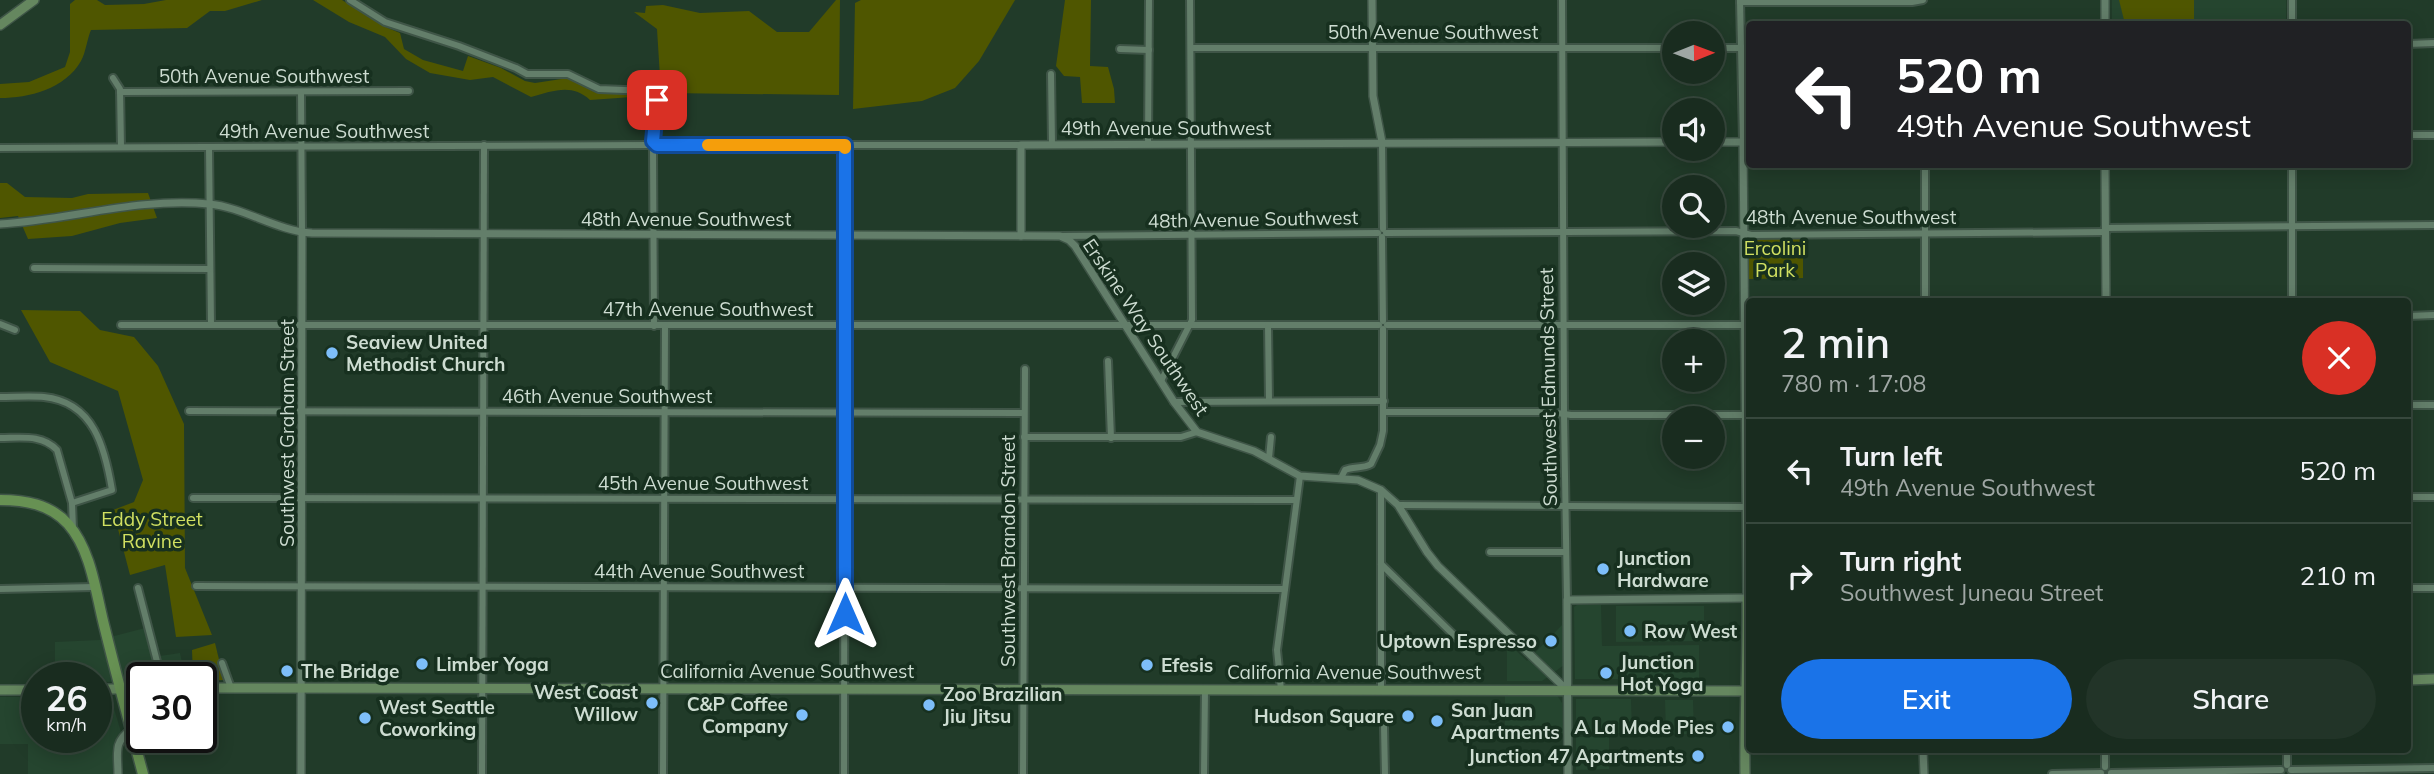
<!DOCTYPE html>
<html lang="en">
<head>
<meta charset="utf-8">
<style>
	:root { --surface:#192c1f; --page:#223428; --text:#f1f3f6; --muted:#9fa7a4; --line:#37483d; --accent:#1a73e8 }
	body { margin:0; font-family:Mulish,sans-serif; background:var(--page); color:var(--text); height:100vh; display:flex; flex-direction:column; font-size:26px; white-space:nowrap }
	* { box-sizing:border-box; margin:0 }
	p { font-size:23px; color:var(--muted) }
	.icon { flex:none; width:38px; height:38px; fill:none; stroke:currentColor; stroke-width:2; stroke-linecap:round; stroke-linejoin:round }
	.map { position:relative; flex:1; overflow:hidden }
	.panel { position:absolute; left:1746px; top:298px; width:665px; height:455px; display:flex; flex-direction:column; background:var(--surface); border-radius:7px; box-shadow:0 4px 18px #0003,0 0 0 2px var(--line) }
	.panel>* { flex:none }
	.top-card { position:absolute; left:1746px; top:21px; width:665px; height:147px; border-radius:7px; box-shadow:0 4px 18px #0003,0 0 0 2px var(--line); background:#202124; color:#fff; overflow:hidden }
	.needle { width:46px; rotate:89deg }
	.tools { position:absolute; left:1662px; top:21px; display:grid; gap:14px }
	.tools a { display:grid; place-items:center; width:63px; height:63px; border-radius:50%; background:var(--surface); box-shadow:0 4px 18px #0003,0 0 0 2px var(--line); font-size:35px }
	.speed { position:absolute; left:21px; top:662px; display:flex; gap:14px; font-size:35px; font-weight:700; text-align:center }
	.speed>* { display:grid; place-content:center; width:91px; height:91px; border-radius:50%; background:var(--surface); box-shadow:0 4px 18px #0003,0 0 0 2px var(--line); line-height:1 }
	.speed small { font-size:18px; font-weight:400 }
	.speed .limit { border:4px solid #111; border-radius:10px; background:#fff; color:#111 }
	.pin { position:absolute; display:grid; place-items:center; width:60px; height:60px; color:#fff; margin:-30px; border-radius:14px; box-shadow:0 4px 10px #0006 }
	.me { position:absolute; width:77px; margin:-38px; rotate:0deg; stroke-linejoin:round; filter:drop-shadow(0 0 5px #0008) }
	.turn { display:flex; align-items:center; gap:24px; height:147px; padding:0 35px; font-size:32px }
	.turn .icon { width:91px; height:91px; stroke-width:2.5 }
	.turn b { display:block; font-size:49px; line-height:60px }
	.round { display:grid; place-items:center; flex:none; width:74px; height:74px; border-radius:37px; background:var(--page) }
	.summary { display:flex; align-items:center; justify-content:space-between; height:119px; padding:0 35px }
	h1 { font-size:42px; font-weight:600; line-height:52px }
	.button { display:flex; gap:14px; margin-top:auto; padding:14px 35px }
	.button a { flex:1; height:80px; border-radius:42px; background:var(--accent); color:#fff; font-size:28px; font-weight:600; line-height:80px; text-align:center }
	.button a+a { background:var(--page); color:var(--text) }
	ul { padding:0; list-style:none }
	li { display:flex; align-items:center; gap:21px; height:105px; padding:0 35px; border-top:2px solid var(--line) }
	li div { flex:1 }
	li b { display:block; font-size:26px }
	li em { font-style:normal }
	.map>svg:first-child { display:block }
	.built { fill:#25452f }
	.green { fill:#4f5600 }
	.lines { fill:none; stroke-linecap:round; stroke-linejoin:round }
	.minor-casing { stroke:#3f5547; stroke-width:10 }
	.tertiary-casing { stroke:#3f5547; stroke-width:10 }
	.secondary-casing { stroke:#3f5547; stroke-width:12 }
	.primary-casing { stroke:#3f5547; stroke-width:13 }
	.minor { stroke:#637e6a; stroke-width:6 }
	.tertiary { stroke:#637e6a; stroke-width:7 }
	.secondary { stroke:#65875f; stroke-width:9 }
	.primary { stroke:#679153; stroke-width:10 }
	.route-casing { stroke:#114b97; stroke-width:18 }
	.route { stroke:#1a73e8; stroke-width:12 }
	.slow { stroke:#f59e0b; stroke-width:12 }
	.poi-dot { fill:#7dbef9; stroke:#17301f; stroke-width:2.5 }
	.labels { text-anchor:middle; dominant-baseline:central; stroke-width:7; stroke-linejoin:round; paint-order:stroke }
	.street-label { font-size:19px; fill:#cddcd1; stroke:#17301f }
	.park-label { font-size:19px; fill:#d1e061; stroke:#17301f }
	.poi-label { font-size:19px; font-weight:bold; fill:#cddcd1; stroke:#17301f; text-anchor:start }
</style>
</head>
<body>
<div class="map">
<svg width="2434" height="774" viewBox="0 0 2434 774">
	<rect width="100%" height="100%" fill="#213b29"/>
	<g class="built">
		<rect x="2112" y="0" width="174" height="24"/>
		<path d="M1577,605H1601L1602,646L1699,645V679H1575L1574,607Z"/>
		<path d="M1616,606H1704V641L1616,642Z"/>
		<path d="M1562,625L1564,665L1542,681H1507V648L1512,647L1527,661Z"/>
		<path d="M145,628L153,657L180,653L185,677H142V681L106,682L121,732L114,774H28V744H0V697H37V737H96V677H55V642L99,640Z"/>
		<path d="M1557,695L1562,703L1563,733H1505V696Z"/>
		<path d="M1576,699H1631L1632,733L1576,734Z"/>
		<path d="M1665,700H1693L1694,734H1666Z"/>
		<path d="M1576,737H1609V769L1576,770Z"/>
	</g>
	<g class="green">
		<path d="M75,0H97L105,5L144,4L166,0H262L225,11H210L187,28L91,30C87,39 86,52 81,61C65,89 29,98 0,98V84L29,82L65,67L70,52V4Z"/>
		<path d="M313,0H342L383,26L400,33L404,49L423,60L463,71L468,56L501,68L525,81L535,83L568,78L597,93H644L652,99L632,97L590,100C572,83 553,91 531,97L493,77L470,80L430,73L406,59L385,37L349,22Z"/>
		<path d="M836,0H840L839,95L665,93L660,77L657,29L634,12L645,13L646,6L663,5L700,13L749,11L777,32H809Z"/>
		<path d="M861,0H1015L979,61L955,88L922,101L853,109L855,3Z"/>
		<path d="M1065,0H1091L1090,66L1108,67L1114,89L1115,103H1082L1080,77L1064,76L1056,66Z"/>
		<path d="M2119,0H2194V24H2125Z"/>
		<path d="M0,183H7L25,197L72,198L88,194L148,193L157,218L120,223L72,236L28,239L18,216L0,218Z"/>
		<path d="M1747,239H1803V278L1748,279Z"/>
		<path d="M21,310L80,311L100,330L134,337L158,366L184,424L185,568L212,635L176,637L165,565L130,575L113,510L134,502L143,480L118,391L50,362Z"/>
		<path d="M215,643L224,680L201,681V677H193L192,650Z"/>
	</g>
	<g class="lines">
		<defs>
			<g id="minor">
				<path d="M350,0L385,22L459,46L516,68L527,74H568L599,89L650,91L657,100L653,141"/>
				<path d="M1562,0L1564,414L1567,600"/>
				<path d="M1740,0L1743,142H1750"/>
				<path d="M2292,0V24"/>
				<path d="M1740,2H1912L1923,0"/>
				<path d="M2408,44L2434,43"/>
				<path d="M1191,48H1675"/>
				<path d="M1713,48H1750"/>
				<path d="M1120,49L1149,50"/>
				<path d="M1051,74L1052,144"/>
				<path d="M113,78L120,89L121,147"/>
				<path d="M120,92L409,91"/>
				<path d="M301,92L302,232"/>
				<path d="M2408,135H2434"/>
				<path d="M1382,142L1383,229"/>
				<path d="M1148,144L1149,0"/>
				<path d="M657,145H1021"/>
				<path d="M209,147L211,324"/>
				<path d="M0,148L649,145"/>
				<path d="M653,149L654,326"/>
				<path d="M1925,164V301"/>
				<path d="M2292,164V301"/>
				<path d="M2105,228L2434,225"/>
				<path d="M1386,233L1736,231L1751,235L2106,232"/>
				<path d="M1061,236L1378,233"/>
				<path d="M1382,237L1383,321"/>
				<path d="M34,268L210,269"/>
				<path d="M2408,316L2434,315"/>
				<path d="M0,324L15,330"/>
				<path d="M121,325H1379"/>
				<path d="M1268,325L1269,401"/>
				<path d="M1387,325H1750"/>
				<path d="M1108,361L1111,438"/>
				<path d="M1161,381L1192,320L1190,0"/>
				<path d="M0,397C14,397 30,396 44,397C94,402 105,448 112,490L72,503"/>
				<path d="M1174,402L1384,401"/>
				<path d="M2408,405H2434"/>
				<path d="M189,411L1024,413"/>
				<path d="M1384,412H1550L1571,415H1750"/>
				<path d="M1024,437H1181L1197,432"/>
				<path d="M0,438C21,438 42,434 57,450L72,503L73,529"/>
				<path d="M1269,458L1271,437"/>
				<path d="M1341,478L1345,470C1353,466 1363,469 1371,464L1380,445L1383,431V329"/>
				<path d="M2408,497H2434"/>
				<path d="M193,498L1296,500"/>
				<path d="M1398,505L1750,507"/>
				<path d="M1490,552H1566"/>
				<path d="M1381,564L1461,642H1517"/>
				<path d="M196,586L1285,589"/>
				<path d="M138,588L161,677"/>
				<path d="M2408,588H2434"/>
				<path d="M0,589L94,587"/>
				<path d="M222,663L231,688"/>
				<path d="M1381,689V490"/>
				<path d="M1281,690L1277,650L1300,476"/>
				<path d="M1384,726L1385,774"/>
				<path d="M2105,749V767"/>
				<path d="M2287,749V765"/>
				<path d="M2291,770L2434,768"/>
				<path d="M2111,773L2281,770"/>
				<path d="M482,774L484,145"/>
				<path d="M663,774L665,326"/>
				<path d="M844,774L845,145"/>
				<path d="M1023,774L1025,369"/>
				<path d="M1204,774L1205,690"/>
				<path d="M2052,774L2101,773"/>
			</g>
			<g id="tertiary">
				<path d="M1372,0L1373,96L1382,142"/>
				<path d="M2105,0V24"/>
				<path d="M1713,142H1743L1747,599"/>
				<path d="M2105,164L2106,301"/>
				<path d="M0,224C69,220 139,197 209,204C243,207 277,231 312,233L1060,236L1069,240L1075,246L1174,402L1197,432L1254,451L1300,476L1358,480L1381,490L1398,505L1427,552L1438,566L1567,690"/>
				<path d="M1021,236V145L1675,142"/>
				<path d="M1923,749L1924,774"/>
				<path d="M118,774C118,754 113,742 131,730"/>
				<path d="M301,774L302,232"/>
				<path d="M1568,774L1567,600L1749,598"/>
			</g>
			<g id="secondary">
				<path d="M0,25L34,0"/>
				<path d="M2408,680L2434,679"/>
				<path d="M201,688L1750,691"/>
				<path d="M96,689H142"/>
				<path d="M0,690H37"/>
				<path d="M1745,774C1744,715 1748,658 1747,599"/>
			</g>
			<path id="primary" d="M0,500C25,500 50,504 68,524C92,551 96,595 105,629C117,678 130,726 143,774"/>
		</defs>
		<use href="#minor" class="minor-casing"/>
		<use href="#tertiary" class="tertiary-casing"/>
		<use href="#secondary" class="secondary-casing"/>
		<use href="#primary" class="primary-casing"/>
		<use href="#minor" class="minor"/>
		<use href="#tertiary" class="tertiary"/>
		<use href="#secondary" class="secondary"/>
		<use href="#primary" class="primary"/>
	</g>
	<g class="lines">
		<defs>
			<path id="route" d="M657,100L653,141L657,145H845V614"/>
		</defs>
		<use href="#route" class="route-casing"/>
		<use href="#route" class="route"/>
		<path class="slow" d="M708,145H845V148"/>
	</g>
	<g class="poi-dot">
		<circle cx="332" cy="353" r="7"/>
		<circle cx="1603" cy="569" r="7"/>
		<circle cx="1630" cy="631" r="7"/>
		<circle cx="1551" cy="641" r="7"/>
		<circle cx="422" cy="664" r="7"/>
		<circle cx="1147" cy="665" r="7"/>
		<circle cx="287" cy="671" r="7"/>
		<circle cx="1606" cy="673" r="7"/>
		<circle cx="652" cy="703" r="7"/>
		<circle cx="929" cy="705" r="7"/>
		<circle cx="802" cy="715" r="7"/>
		<circle cx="1408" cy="716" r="7"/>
		<circle cx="365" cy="718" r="7"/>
		<circle cx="1437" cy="721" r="7"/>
		<circle cx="1728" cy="727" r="7"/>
		<circle cx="1698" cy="756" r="7"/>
	</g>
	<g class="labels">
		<g class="street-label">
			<text x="1433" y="32">50th Avenue Southwest</text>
			<text x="264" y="76">50th Avenue Southwest</text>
			<text x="1166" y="128">49th Avenue Southwest</text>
			<text x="324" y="131">49th Avenue Southwest</text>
			<text x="1851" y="217">48th Avenue Southwest</text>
			<text x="686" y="219">48th Avenue Southwest</text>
			<text transform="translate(1253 219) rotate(-1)">48th Avenue Southwest</text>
			<text x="708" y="309">47th Avenue Southwest</text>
			<text transform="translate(1146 327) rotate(56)">Erskine Way Southwest</text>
			<text transform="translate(1548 387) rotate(-91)">Southwest Edmunds Street</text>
			<text x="607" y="396">46th Avenue Southwest</text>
			<text transform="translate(287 433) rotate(-90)">Southwest Graham Street</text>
			<text x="703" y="483">45th Avenue Southwest</text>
			<text transform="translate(1008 551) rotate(-90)">Southwest Brandon Street</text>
			<text x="699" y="571">44th Avenue Southwest</text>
			<text x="787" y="671">California Avenue Southwest</text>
			<text x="1354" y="672">California Avenue Southwest</text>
		</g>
		<g class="park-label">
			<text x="1775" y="248">Ercolini<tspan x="1775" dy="22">Park</tspan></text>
			<text x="152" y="519">Eddy Street<tspan x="152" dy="22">Ravine</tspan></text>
		</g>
		<g class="poi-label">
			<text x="346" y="342">Seaview United<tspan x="346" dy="22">Methodist Church</tspan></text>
			<text x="1617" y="558">Junction<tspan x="1617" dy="22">Hardware</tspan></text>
			<text x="1644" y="631">Row West</text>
			<text x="1537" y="641" text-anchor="end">Uptown Espresso</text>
			<text x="1620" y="662">Junction<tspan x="1620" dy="22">Hot Yoga</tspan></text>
			<text x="436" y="664">Limber Yoga</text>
			<text x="1161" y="665">Efesis</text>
			<text x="301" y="671">The Bridge</text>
			<text x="638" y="692" text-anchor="end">West Coast<tspan x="638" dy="22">Willow</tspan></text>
			<text x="943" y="694">Zoo Brazilian<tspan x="943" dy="22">Jiu Jitsu</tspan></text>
			<text x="788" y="704" text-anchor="end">C&amp;P Coffee<tspan x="788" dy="22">Company</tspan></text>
			<text x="379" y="707">West Seattle<tspan x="379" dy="22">Coworking</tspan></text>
			<text x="1451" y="710">San Juan<tspan x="1451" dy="22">Apartments</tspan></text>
			<text x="1394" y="716" text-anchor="end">Hudson Square</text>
			<text x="1714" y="727" text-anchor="end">A La Mode Pies</text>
			<text x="1684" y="756" text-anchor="end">Junction 47 Apartments</text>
		</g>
	</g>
</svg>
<div class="tools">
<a><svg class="needle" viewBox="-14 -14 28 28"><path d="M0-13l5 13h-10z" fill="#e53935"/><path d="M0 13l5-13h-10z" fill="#9fa7a4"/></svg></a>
<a><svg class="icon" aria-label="sound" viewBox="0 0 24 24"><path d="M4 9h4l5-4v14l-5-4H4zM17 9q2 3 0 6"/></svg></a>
<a><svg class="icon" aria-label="search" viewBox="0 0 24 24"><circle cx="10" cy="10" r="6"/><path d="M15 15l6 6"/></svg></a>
<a><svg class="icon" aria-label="layers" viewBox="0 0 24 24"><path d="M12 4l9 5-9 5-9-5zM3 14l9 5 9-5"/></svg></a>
<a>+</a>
<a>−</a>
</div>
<div class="speed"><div>26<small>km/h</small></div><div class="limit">30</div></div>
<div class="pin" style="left:657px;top:100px;background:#d93025"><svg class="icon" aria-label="arrive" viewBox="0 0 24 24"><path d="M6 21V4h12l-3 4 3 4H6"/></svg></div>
<svg class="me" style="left:845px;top:614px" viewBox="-20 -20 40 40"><path d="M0-17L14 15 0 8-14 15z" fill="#1a73e8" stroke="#fff" stroke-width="4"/></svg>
<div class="top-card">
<div class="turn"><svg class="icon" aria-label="left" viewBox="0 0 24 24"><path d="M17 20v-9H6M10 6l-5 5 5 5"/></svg><div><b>520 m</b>49th Avenue Southwest</div></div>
</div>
<section class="panel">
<div class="summary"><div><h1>2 min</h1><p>780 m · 17:08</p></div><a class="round" style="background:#d93025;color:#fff"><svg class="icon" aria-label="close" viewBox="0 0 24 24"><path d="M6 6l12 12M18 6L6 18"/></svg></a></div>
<ul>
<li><svg class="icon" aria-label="left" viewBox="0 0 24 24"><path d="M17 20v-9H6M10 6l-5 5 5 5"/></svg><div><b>Turn left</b><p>49th Avenue Southwest</p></div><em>520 m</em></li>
<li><svg class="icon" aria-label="right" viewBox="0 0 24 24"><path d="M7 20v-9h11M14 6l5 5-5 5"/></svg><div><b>Turn right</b><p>Southwest Juneau Street</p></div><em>210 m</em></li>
</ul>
<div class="button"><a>Exit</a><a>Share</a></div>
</section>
</div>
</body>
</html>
